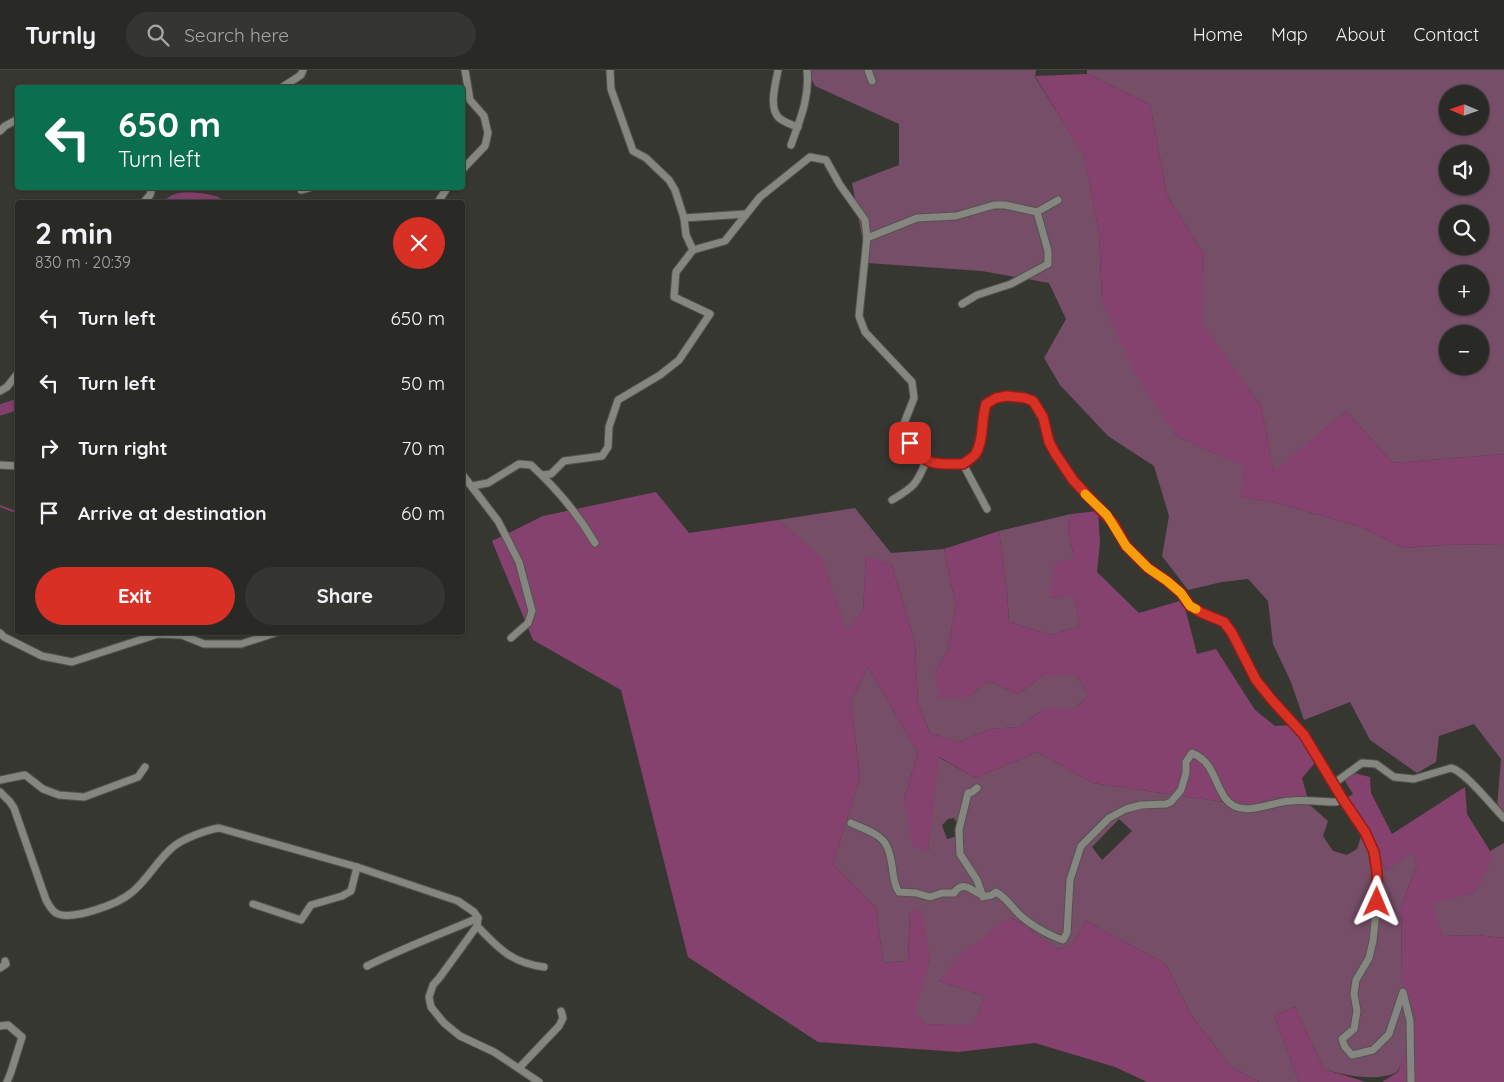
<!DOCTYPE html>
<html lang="en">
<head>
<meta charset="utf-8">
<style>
	:root { --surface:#292926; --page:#353532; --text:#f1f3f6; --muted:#a5a6a7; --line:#454543; --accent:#d93025 }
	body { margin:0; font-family:Quicksand,sans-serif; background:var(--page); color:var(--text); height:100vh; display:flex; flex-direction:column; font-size:19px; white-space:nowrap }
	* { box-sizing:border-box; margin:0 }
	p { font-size:16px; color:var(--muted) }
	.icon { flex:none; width:28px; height:28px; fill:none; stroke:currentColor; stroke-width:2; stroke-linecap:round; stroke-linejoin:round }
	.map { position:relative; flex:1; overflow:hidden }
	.sheet { position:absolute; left:15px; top:130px; width:450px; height:435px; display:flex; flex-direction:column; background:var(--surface); border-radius:5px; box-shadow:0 1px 4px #0004,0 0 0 1px var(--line) }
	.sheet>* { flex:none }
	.top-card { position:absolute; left:15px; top:15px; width:450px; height:105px; border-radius:5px; box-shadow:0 1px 4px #0004,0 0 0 1px var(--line); background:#0b6e4f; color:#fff; overflow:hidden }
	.needle { width:32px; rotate:272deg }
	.buttons { position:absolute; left:1439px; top:15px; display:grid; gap:10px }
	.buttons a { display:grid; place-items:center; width:50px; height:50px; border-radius:50%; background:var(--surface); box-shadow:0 1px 4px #0004,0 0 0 1px var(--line); font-size:25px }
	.pin { position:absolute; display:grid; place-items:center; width:42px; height:42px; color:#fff; margin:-21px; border-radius:10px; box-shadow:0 2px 8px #0006 }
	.me { position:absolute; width:55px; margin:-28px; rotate:1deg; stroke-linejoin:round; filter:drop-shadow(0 0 4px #0008) }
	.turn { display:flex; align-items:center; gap:18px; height:105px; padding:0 20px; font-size:22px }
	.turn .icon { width:65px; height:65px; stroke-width:2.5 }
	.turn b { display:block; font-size:35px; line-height:42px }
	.round { display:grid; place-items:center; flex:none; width:52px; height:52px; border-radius:26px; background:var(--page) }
	.summary { display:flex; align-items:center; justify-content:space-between; height:85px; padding:0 20px }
	h1 { font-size:30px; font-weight:800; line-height:38px }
	.button { display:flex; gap:10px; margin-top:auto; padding:10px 20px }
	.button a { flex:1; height:58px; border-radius:30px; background:var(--accent); color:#fff; font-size:20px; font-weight:800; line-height:58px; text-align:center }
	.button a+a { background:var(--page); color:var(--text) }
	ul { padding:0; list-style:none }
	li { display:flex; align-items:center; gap:15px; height:65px; padding:0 20px }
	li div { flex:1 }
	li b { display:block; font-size:19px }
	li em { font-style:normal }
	header { display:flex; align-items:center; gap:30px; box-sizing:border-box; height:70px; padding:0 25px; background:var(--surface); border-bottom:1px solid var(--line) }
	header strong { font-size:24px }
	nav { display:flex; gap:28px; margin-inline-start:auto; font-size:18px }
	.search { width:350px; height:45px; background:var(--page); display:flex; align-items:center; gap:12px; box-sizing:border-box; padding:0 18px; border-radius:28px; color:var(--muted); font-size:19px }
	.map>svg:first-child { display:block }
	.green { fill:#774e68; fill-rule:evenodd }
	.forest { fill:#86426f }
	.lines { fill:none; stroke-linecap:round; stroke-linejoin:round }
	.stream { stroke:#813e6b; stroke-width:2 }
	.river { stroke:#813e6b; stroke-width:11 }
	.minor-casing { stroke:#53534f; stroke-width:9 }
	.minor { stroke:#868680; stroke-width:7 }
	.route-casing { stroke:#8d1f18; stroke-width:12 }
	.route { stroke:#d93025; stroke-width:9 }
	.slow { stroke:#f59e0b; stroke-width:9 }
</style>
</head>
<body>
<header>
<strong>Turnly</strong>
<div class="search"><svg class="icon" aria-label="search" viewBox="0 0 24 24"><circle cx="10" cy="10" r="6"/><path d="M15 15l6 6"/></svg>Search here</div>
<nav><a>Home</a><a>Map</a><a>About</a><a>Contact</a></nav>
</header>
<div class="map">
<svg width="1504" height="1012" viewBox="0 0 1504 1012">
	<rect width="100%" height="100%" fill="#373732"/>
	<g class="green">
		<path d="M807,0H1036L1035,7L1084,85L1099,163L1102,232L1176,366L1244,396L1241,427L1277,433L1361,457L1403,478L1444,475L1504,474V748L1497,737L1501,689L1474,654L1439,666L1436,692L1417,703L1370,670L1350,632L1304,650L1291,612L1273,574L1268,531L1248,509L1222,512L1188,520L1162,486L1169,446L1154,396L1108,366L1060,315L1044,288L1066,249L1049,213L982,201L867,193L852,113L899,95V54L815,16Z"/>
		<path d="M1087,0H1504V384L1393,393L1346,341L1274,402L1261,336L1201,253L1204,184L1167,125L1150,34L1087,4ZM1448,24H1480V56H1448ZM1448,84H1480V116H1448ZM1448,144H1480V176H1448ZM1448,204H1480V236H1448ZM1448,264H1480V296H1448Z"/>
		<path d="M855,438L891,483L944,479L956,537L947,581L935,602L969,627L988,611L1018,624L1044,605H1076L1089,626L1073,639H1044L1019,657L990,659L958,672L930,663L918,633L915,573L892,495L866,487L863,540L847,562L822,489L778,450Z"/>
		<path d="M1071,444L1068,458L1074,488L1049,528L1073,526L1080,556L1051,565L1009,552L1007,521L999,461Z"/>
		<path d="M868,597L918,683L904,729L928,781L938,687L976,708L1037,682L1093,713L1251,736L1271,728L1307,726L1310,735L1328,751L1323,766L1333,781L1347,785L1357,779L1362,763L1371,764L1386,801L1413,781L1417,795L1401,836L1402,913L1416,948C1413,956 1401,998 1397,1002C1378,1012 1346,1006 1324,999L1295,937L1274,945L1299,1012H1259L1230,996L1191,945L1166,894L1086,851L1072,875L1058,879L1011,847L939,911L985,926L973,956L925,954L914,942L930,888L910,841L908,891L883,893L876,838L833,794L860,707L851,631ZM954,748L961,760L958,766L947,769L942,755L948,749ZM1119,749L1132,761L1102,790L1092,777Z"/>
		<path d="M1504,773V868L1476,865L1443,866L1431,832L1474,823L1490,792V781Z"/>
	</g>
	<g class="forest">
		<path d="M1087,4L1150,34L1167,125L1204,184L1202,253L1261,336L1274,401L1346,341L1393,393L1504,384V474L1444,475L1403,478L1361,457L1277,433L1241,427L1243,396L1176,366L1136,306L1102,232L1099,163L1084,86L1035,6Z"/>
		<path d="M656,422L689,463L778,450L822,488L847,561L863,540L866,486L892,495L915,573L918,633L930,663L958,672L990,659L1019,657L1044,639H1073L1089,626L1076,605H1044L1018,624L988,611L969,627L939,629L935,602L947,581L956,537L944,479L999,461L1007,521L1009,552L1051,565L1080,556L1073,527L1049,528L1055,493L1074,488L1068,458L1071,444L1098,441L1100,472L1097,502L1139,543L1183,530L1197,584L1216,579L1255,640L1275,656L1292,655L1315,693L1302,708L1307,726L1271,728L1251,736L1093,713L1037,682L976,708L939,687L928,781L913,777L904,729L918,683L868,597L851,631L860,707L833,794L876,838L883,893L908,891L910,841L922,840L930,888L915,942L925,954L973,955L985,926L939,911L964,881L1011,847L1058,879L1072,875L1086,851L1166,894L1191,945L1230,996L1259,1012H1147L1115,997L1035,973L958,982L818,972L688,887L621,620L533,570L492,471L543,446Z"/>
		<path d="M1354,703L1370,707L1371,723L1392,764L1465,717L1467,744L1490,781L1491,792L1474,823L1432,833L1443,866L1476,865L1504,868V1012H1382L1398,1002L1416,948L1402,913L1401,836L1417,795L1413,782L1386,801L1371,764L1367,761L1345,729L1353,724L1344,709Z"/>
		<path d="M1295,937L1324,999L1366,1012H1299L1274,945Z"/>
	</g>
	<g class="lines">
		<g class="stream">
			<path d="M0,436L18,443"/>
			<path d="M18,497V499"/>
		</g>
		<g class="river">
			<path d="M171,132C181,125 205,128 216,132"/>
			<path d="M0,340L18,334"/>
		</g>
		<defs>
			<g id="minor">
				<path d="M610,0L611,19L633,81L646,88L669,110L675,120L684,148L686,165L693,180L725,171L760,127L810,87L826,90L840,115L865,150L867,168L859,246L865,262L912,312L914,328L903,356C918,393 925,394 963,394C967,391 974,387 976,383C984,370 981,349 986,334L996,328L1007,326L1025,328L1033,331L1038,336L1043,347L1049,372L1073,410L1107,445L1127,475L1148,498L1167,511L1181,523L1191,536L1202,543L1224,552L1232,563L1256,610L1272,630L1304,665L1342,728L1365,762L1374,782L1377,802V832L1373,871L1369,888L1356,910L1354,924L1357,941L1354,959L1342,969L1345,977L1352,985L1373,980L1389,964L1403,922L1410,951L1411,1012"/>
				<path d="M778,0C776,13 768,37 779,48C784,52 792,55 798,57"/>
				<path d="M868,0L872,11"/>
				<path d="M281,18L301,5L303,0"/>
				<path d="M0,61L5,56L18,49"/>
				<path d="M791,75C800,50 810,27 807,0"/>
				<path d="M462,100L485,76L488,63L484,46L470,30L465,0"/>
				<path d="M301,120L309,118"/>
				<path d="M144,132L150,125L152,118"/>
				<path d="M438,132L447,118"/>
				<path d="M684,148L746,144"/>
				<path d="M867,168L917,148L956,146L994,135H1005L1037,142L1058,130"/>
				<path d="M962,234L977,225L1011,214L1048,194V181L1037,142"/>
				<path d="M0,321L7,317L18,303"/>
				<path d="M963,394L987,439"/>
				<path d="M0,395L18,396"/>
				<path d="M462,404L498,451L519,492L532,541L528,553L511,568"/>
				<path d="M542,405L551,404L564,391L602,386L608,377L609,357L618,330L660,305L679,290L710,244L674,227L676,202L693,180"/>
				<path d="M472,416L488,413L519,394L531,395C556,418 578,444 595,473"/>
				<path d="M892,430C914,417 917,414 926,391"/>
				<path d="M0,563L4,567L42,586L72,592L158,564L182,565L204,574H241L278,562"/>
				<path d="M0,710L25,705L43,719L59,725L84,727L138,707L145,697"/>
				<path d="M1333,714L1362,693L1376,694L1394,707L1414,709L1451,698C1465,701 1492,736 1504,748"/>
				<path d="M977,718L972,722L968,723L959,760L960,784L977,810L983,827"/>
				<path d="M0,722L10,732L14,738L46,830C49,835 52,842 58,844C74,850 118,834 131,823C147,811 157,790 173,777C182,769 206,760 219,758L357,797L458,831L474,842L478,848L477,856L440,907L433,915L429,927L431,937L444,953L460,966L494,982L539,1012"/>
				<path d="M851,753C883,767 889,767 893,803C894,810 895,817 899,822L916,823L930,827L942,823H954C967,803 980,837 996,822C1006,828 1008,832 1016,841C1027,853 1048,865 1063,870L1067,863L1070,810L1081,776L1109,748L1126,739L1141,735L1166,734L1171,732L1181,720L1186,703V692L1192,683C1213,691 1214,712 1225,728C1241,750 1270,732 1290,731C1305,729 1321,732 1336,732L1342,728"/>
				<path d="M253,834L301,850L311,835L342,826L351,821L357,797"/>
				<path d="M477,856C499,879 512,893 544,897"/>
				<path d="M367,896C403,878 441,864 478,848"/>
				<path d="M0,898L6,894L5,891"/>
				<path d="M0,956L8,955L22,967L11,1002L7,1012"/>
				<path d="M519,998L559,956L563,948L561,941"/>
			</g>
		</defs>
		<use href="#minor" class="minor-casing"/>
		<use href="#minor" class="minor"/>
	</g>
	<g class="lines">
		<defs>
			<path id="route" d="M910,373C925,397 937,394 963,394C967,391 974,387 976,383C984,370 981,349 986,334L996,328L1007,326L1025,328L1033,331L1043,347L1049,372L1055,383L1073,410L1113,453L1126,476L1148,498L1167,511L1181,523L1190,536L1202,543L1224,552L1232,563L1256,610L1272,630L1304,665L1342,728L1365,762L1374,782L1377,802V832"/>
		</defs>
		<use href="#route" class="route-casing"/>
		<use href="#route" class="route"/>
		<path class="slow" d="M1085,424L1107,445L1126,476L1148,498L1167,511L1181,523L1190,536L1196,539"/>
	</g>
</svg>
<div class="buttons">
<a><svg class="needle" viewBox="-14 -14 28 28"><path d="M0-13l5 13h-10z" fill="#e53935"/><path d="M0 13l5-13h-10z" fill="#a5a6a7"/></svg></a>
<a><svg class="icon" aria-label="sound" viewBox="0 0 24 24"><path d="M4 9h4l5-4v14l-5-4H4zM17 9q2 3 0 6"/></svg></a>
<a><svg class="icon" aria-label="search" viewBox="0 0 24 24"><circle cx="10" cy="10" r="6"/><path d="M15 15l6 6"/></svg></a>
<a>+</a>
<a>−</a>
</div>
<div class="pin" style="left:910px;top:373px;background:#d93025"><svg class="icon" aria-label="arrive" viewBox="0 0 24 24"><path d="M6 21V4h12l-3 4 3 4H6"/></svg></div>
<svg class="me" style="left:1377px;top:832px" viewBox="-20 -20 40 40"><path d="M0-17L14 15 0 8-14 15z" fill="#d93025" stroke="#fff" stroke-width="4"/></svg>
<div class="top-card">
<div class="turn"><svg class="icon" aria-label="left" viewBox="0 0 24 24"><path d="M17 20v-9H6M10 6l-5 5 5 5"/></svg><div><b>650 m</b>Turn left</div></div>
</div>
<section class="sheet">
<div class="summary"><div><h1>2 min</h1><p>830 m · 20:39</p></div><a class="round" style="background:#d93025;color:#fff"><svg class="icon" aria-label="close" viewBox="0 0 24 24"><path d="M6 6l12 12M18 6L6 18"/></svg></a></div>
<ul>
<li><svg class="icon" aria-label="left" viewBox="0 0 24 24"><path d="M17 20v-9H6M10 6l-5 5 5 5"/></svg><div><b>Turn left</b></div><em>650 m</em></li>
<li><svg class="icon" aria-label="left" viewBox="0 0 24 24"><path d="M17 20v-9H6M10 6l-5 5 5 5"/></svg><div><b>Turn left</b></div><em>50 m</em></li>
<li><svg class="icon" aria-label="right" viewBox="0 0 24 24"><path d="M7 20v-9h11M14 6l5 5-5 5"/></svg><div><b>Turn right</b></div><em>70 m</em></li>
<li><svg class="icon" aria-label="arrive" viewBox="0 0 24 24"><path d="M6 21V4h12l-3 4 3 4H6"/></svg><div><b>Arrive at destination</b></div><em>60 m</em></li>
</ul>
<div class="button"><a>Exit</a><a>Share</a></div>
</section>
</div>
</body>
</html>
